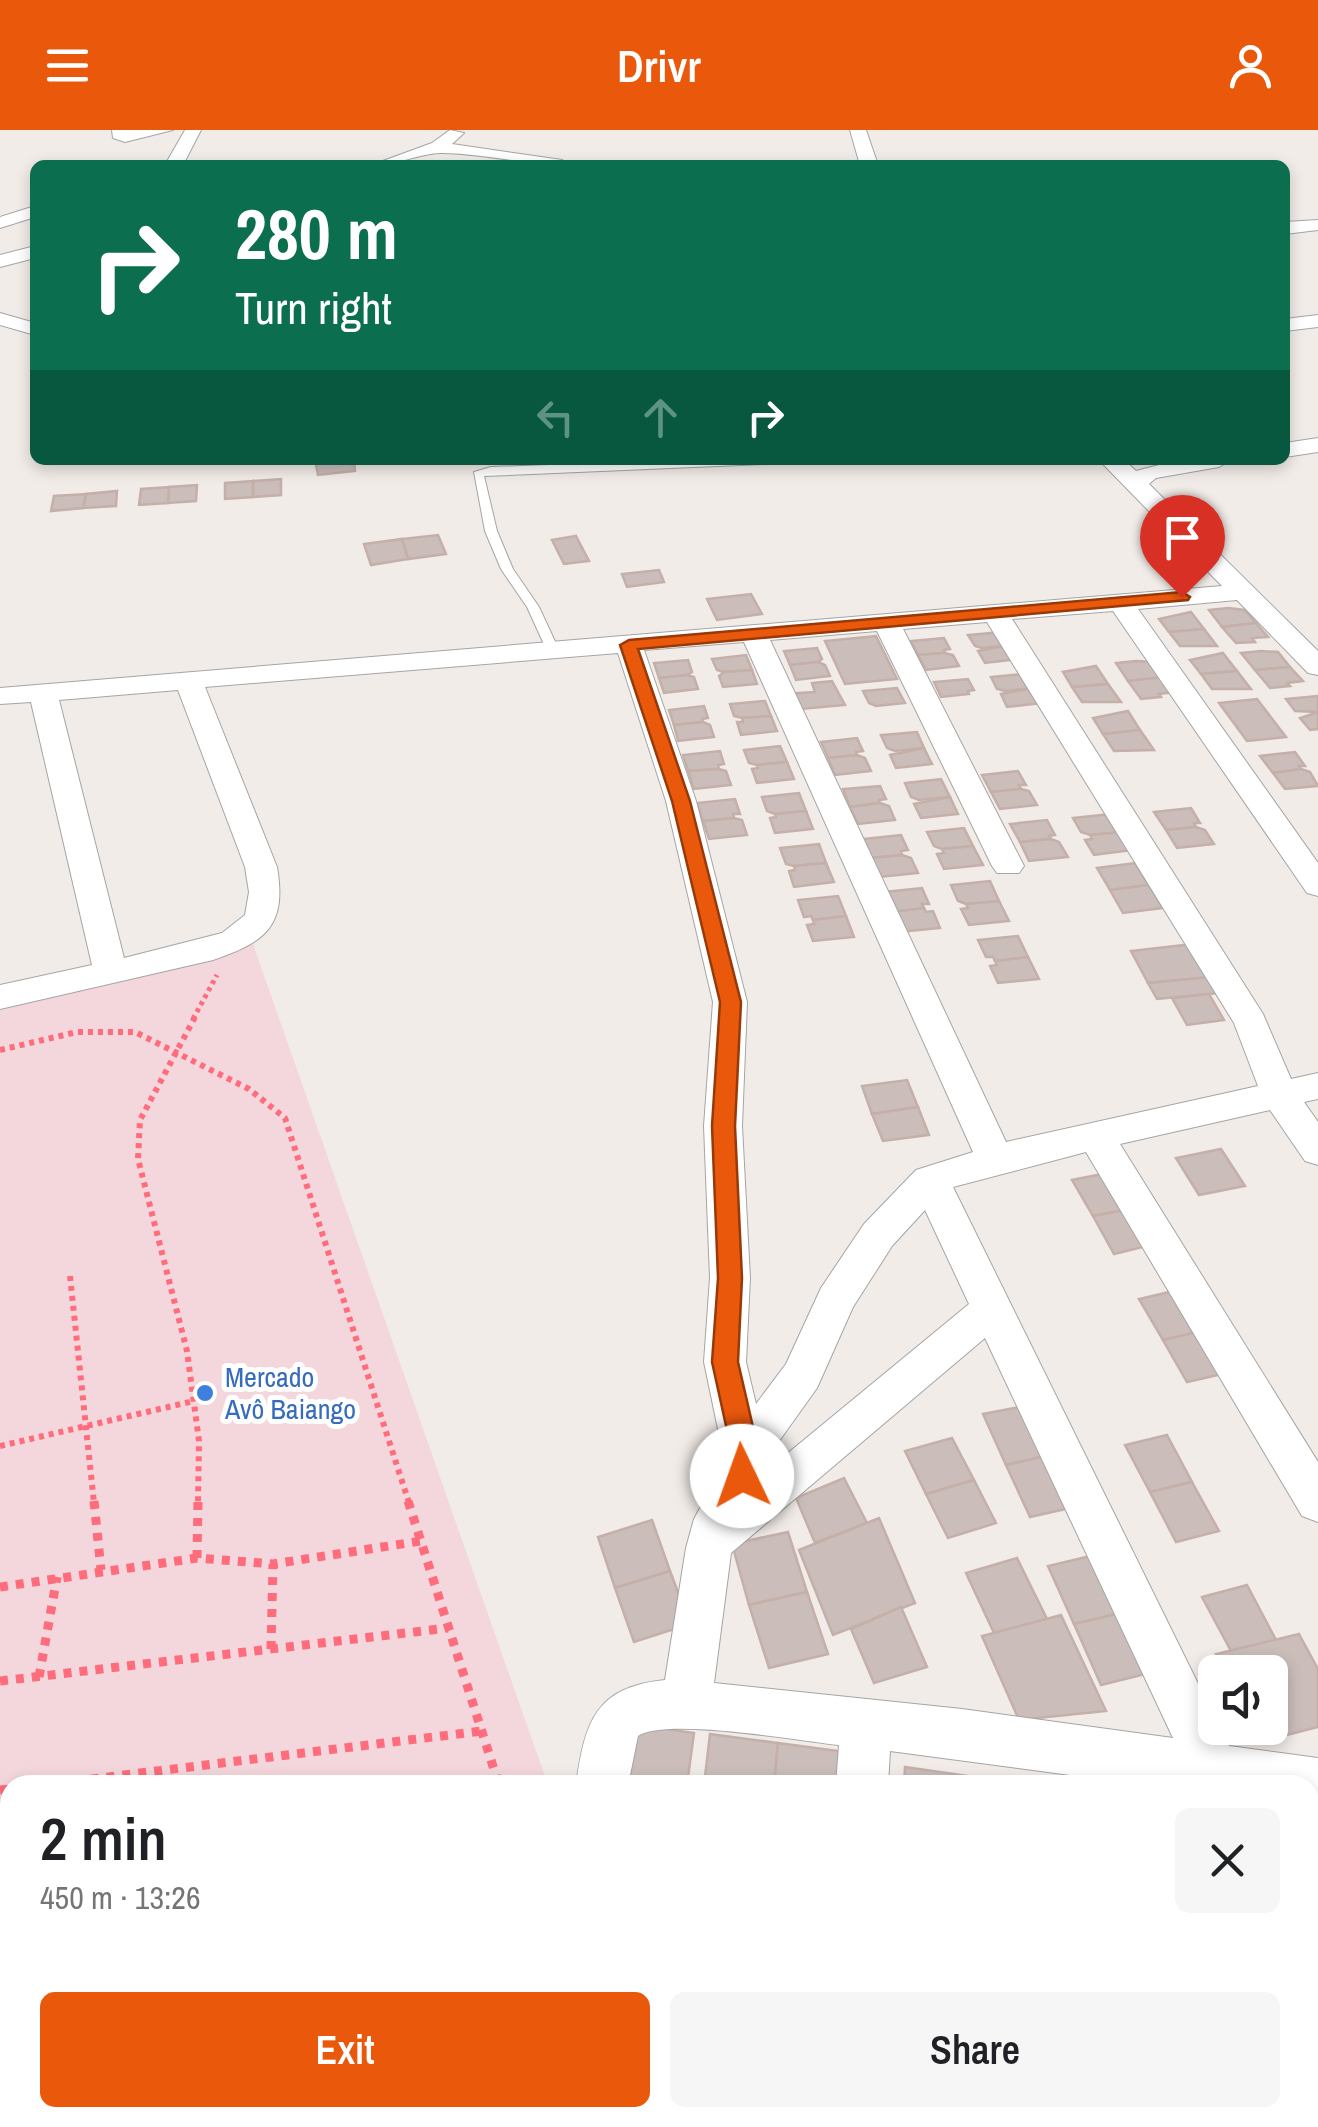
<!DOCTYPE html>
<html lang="en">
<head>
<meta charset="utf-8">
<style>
	:root { --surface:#fff; --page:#f6f6f6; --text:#202124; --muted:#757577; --accent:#ea580c }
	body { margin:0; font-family:"Archivo Narrow",sans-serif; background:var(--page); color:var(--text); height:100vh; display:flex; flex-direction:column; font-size:38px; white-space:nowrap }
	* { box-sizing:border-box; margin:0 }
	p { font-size:32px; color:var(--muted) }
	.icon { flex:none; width:55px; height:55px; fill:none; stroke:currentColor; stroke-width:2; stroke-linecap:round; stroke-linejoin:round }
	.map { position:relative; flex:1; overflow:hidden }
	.side { position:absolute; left:0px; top:1645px; width:1320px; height:352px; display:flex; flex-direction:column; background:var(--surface); border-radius:30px 30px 0 0; box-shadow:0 5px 15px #0003 }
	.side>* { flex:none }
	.banner { position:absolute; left:30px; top:30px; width:1260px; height:305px; border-radius:15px; box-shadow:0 5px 15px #0003; background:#0b6e4f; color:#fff; overflow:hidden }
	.buttons { position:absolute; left:1198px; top:1525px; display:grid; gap:20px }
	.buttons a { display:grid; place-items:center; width:90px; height:90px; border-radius:15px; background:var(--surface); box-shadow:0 5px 15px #0003; font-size:50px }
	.pin { position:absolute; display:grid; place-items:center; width:85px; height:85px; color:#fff; margin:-102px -42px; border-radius:50% 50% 50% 0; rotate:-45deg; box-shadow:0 0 10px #0007 }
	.pin .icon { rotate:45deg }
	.me { position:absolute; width:110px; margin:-55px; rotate:357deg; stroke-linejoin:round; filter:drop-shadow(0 0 8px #0008) }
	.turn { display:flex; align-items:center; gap:35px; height:210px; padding:0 40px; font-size:45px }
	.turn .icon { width:130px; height:130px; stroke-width:2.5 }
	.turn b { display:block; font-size:70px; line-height:85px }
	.lanes { display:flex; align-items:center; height:95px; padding:0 40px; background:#0003; justify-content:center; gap:50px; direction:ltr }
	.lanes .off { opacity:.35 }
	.round { display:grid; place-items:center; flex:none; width:105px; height:105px; border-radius:15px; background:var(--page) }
	.head { display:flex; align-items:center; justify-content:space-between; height:170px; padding:0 40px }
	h1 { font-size:60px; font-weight:600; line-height:75px }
	.primary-button { display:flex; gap:20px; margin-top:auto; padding:20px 40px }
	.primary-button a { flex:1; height:115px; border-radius:15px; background:var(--accent); color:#fff; font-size:40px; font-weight:600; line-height:115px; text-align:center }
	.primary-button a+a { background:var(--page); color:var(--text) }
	header { display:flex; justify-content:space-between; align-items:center; height:130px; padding:0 40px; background:var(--accent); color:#fff; font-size:45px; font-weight:600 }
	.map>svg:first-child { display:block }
	.commercial { fill:#f3d7dc }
	.building { fill:#cabdba; stroke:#c5afa9; stroke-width:2.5 }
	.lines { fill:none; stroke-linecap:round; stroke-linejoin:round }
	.lane-casing { stroke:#a5a5a5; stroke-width:2 }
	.street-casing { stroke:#a5a5a5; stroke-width:2 }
	.path-far2 { stroke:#ff6c7b; stroke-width:5; stroke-dasharray:4 4; stroke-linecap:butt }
	.path-far1 { stroke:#ff6c7b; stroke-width:6; stroke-dasharray:5 5; stroke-linecap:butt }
	.path { stroke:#ff6c7b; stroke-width:9; stroke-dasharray:8 8; stroke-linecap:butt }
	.lane { fill:#fff; fill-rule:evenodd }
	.street { fill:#fff; fill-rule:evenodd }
	.route { fill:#ea580c; stroke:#983908; stroke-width:2.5 }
	.shop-dot { fill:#3f7fe0; stroke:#fff; stroke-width:4 }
	.labels { text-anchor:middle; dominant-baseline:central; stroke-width:10; stroke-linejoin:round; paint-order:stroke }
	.shop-label { font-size:28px; fill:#366cbe; stroke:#fff; text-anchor:start }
</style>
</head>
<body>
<header><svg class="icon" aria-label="menu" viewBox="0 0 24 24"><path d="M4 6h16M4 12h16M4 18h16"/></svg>Drivr<svg class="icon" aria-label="person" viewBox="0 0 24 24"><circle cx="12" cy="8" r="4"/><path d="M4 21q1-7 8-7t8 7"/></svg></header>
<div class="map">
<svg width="1318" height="1997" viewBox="0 0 1318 1997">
	<rect width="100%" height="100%" fill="#f2ece8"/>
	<path class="commercial" d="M253,814L548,1655H10V1744L0,1745V871Z"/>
	<g class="building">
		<path d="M315,330H354L355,341L318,345Z"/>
		<path d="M281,349V365L253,367V351Z"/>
		<path d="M253,351V367L225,369V353Z"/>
		<path d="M197,355L196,371L168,373L169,357Z"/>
		<path d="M169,357L168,373L139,375L141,359Z"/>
		<path d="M117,361L116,376L83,378L86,364Z"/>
		<path d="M86,364L83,378L51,381L54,366Z"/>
		<path d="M438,405L446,424L408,429L402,409Z"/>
		<path d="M576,406L589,431L564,434L552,410Z"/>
		<path d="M402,409L408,429L371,435L364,414Z"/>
		<path d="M659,440L664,452L627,457L622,444Z"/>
		<path d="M751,464L762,484L717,490L707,469Z"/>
		<path d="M1228,478L1245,480L1256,493L1222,497L1209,480Z"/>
		<path d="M1191,482L1204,499L1169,502L1159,489Z"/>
		<path d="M1256,493L1268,507L1252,508L1255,512L1236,513L1222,497Z"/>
		<path d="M1204,499L1217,516H1180L1169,502Z"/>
		<path d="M1001,502L1009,515L982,518L975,516L968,505Z"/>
		<path d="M876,506L897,549L845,554L825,511Z"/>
		<path d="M944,508L950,519L944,520L945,523L918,525L911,511Z"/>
		<path d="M1009,515L1018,529L985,533L978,521Z"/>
		<path d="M817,518L822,529L818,532L790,535L784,521Z"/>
		<path d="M1261,521L1278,522L1290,537L1255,540L1241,523Z"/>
		<path d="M945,523L953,525L959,536L926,540L918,525Z"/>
		<path d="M1223,523L1237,541L1201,544L1190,530Z"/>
		<path d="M746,525L752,540L724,542L717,540L712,529Z"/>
		<path d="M688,530L692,542L687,545L659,548L654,533Z"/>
		<path d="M1136,531L1153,532L1164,547L1128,551L1116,533Z"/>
		<path d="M818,532L825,535L830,546L796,550L790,535Z"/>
		<path d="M1096,536L1108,554L1072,557L1063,542Z"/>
		<path d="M1290,537L1303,551L1287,553L1290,556L1270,558L1255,540Z"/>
		<path d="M752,540L757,554L723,557L719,546L724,542Z"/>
		<path d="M1237,541L1251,559H1212L1201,544Z"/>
		<path d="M1024,544L1033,558L1005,561L997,559L991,547Z"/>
		<path d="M687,545L694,547L698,559L664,563L659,548Z"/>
		<path d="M1164,547L1175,562L1159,564L1161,567L1141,569L1128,551Z"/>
		<path d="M968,549L974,560L968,561L969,564L941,567L934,552Z"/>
		<path d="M832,551L845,575L790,580L784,564L815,562L812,553Z"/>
		<path d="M1108,554L1121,572H1082L1072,557Z"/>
		<path d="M897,558L905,573L876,576L869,573L863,561Z"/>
		<path d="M1033,558L1042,573L1007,577L1001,564Z"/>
		<path d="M1318,566V582L1295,581L1286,569Z"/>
		<path d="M1257,569L1286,607L1247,611L1219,573Z"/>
		<path d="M765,571L771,586L742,588L734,586L730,574Z"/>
		<path d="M704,576L708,588L702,589L703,592L674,595L669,580Z"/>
		<path d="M1128,581L1140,600L1103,604L1093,588Z"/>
		<path d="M1318,582V599L1310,600L1300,588Z"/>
		<path d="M771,586L777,601L741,605L737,592H743L742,588Z"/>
		<path d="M703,592L710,595L714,607L678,611L674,595Z"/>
		<path d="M1140,600L1154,620L1114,621L1103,604Z"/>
		<path d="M917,602L924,618L895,621L887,618L881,605Z"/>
		<path d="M857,608L863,621L856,622L857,625L828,628L821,612Z"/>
		<path d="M780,616L787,632L757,635L749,633L744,620Z"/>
		<path d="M924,618L932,634L896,638L890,625Z"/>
		<path d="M720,621L724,634L718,635L719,639L688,641L683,625Z"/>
		<path d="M1295,622L1305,636H1299L1301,639L1273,643L1260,626Z"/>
		<path d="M857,625L865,628L871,641L835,645L828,628Z"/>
		<path d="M787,632L794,649L757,653L752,639L758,638L757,635Z"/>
		<path d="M719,639L726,641L731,655L694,659L688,641Z"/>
		<path d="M1301,639L1310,642L1318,656L1285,659L1273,643Z"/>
		<path d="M1018,641L1026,655H1019L1021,659L991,662L982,645Z"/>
		<path d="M941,649L950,667L919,670L911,667L905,653Z"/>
		<path d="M880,656L886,669L879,670L880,673L850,677L843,659Z"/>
		<path d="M1021,659L1029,661L1037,675L1000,679L991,662Z"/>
		<path d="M799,663L806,681L775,684L767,681L762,667Z"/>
		<path d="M950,667L958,684L921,688L914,674Z"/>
		<path d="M735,669L740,684H733L734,688L703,691L697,673Z"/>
		<path d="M880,673L889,676L895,690L858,694L850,677Z"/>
		<path d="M1191,678L1200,693H1194L1196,697L1166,700L1154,682Z"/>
		<path d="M806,681L813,699L775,703L770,688L776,687L775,684Z"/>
		<path d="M1110,684L1121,702L1090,705L1081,702L1073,688Z"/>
		<path d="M734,688L742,690L747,705L709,709L703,691Z"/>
		<path d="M1047,690L1055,705L1049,706L1051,709L1020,712L1010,694Z"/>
		<path d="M1196,697L1205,700L1214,714L1177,718L1166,700Z"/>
		<path d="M964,698L973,716L942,719L934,716L927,702Z"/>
		<path d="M1121,702L1132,720L1094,725L1085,710L1092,709L1090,705Z"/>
		<path d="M901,705L908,720L901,721L902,725L871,728L863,709Z"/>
		<path d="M1051,709L1059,712L1068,727L1029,731L1020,712Z"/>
		<path d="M819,714L826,733L794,736L786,734L780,718Z"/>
		<path d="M973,716L983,735L944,739L937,724L944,723L942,719Z"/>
		<path d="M902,725L911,728L918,743L879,747L871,728Z"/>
		<path d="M826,733L834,752L794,757L789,741L795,740L794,736Z"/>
		<path d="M1135,733L1149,755L1110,760L1097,738Z"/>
		<path d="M990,751L999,771L966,774L958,771L951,755Z"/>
		<path d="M1149,755L1163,778L1123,783L1110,760Z"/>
		<path d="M922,758L929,774H922L924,778L892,782L883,762Z"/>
		<path d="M838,766L846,786L813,790L811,786L804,787L798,770Z"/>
		<path d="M999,771L1009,791L969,795L961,779L968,778L966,774Z"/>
		<path d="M924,778L926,782L933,781L940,798L900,802L892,782Z"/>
		<path d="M846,786L854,807L813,811L807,795L814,794L813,790Z"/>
		<path d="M1018,806L1028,827L995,831L993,827H986L978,810Z"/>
		<path d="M1192,814L1211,847L1148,853L1131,821Z"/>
		<path d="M1028,827L1039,849L998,853L990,836L997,835L995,831Z"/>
		<path d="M1211,847L1220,863L1157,869L1148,853Z"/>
		<path d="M1209,864L1224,890L1187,895L1172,868Z"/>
		<path d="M907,950L918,977L872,984L862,956Z"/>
		<path d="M918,977L929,1005L883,1011L872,984Z"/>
		<path d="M1221,1019L1245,1056L1199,1065L1176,1028Z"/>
		<path d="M1108,1043L1130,1079L1093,1086L1072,1050Z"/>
		<path d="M1130,1079L1151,1115L1114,1124L1093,1086Z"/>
		<path d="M1178,1160L1202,1201L1163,1210L1139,1169Z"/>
		<path d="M1202,1201L1227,1243L1187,1252L1163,1210Z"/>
		<path d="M1035,1274L1059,1323L1006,1335L983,1284Z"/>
		<path d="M1167,1305L1192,1352L1150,1362L1125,1315Z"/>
		<path d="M952,1308L974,1350L926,1364L905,1321Z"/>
		<path d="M1059,1323L1083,1375L1030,1387L1006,1335Z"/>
		<path d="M844,1348L867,1393L815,1413L796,1368Z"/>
		<path d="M974,1350L996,1393L948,1408L926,1364Z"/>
		<path d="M1192,1352L1219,1401L1176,1412L1150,1362Z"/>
		<path d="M879,1388L915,1473L833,1505L799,1420Z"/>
		<path d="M652,1390L670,1441L615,1458L598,1407Z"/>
		<path d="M788,1402L807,1462L749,1475L732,1414Z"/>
		<path d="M1103,1423L1130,1481L1074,1494L1048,1436Z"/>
		<path d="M1017,1428L1047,1489L994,1503L966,1443Z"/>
		<path d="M670,1441L690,1494L634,1512L615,1458Z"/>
		<path d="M1247,1455L1276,1510L1231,1521L1202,1467Z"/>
		<path d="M807,1462L828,1524L769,1538L749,1475Z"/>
		<path d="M901,1477L927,1537L874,1553L851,1499Z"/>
		<path d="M1130,1481L1158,1541L1101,1555L1074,1494Z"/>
		<path d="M1061,1485L1106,1581L1019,1590L982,1506Z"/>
		<path d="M1299,1504L1318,1539V1597L1259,1612L1252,1598H1270V1542H1224L1216,1524Z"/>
		<path d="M626,1593L694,1603L687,1655H617Z"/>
		<path d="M710,1604L778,1613L774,1655H704Z"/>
		<path d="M778,1613L846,1622L845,1655H774Z"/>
		<path d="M905,1637L975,1647V1655H904Z"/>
		<path d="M975,1647L1032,1655H975Z"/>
		<path d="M1310,1697L1318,1698V1760L1310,1759Z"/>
		<path d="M10,1941V1970L0,1975V1945Z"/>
	</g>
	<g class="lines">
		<defs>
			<path id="lane" d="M692,330H795L790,333L484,346L497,401L513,439L539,477L559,520L548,523L527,477L501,439L485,401L474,342L491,337Z"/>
			<g id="street">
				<path d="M112,0H173L125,12L113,8Z"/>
				<path d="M185,0H201L183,35H165Z"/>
				<path d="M450,0L464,3L452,14L562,30L571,35C527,35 486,24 443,23C423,22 399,35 372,35L432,13Z"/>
				<path d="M850,0H866L878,35H860Z"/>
				<path d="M35,76V87L0,98V87Z"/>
				<path d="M1318,90V100L1285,104V92Z"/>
				<path d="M35,116V128L0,137V125Z"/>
				<path d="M0,183L35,193V205L0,195Z"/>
				<path d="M1318,185V197L1285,201V189Z"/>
				<path d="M1318,308V322L1285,327V313Z"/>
				<path d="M1099,330H1124L1136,341L1178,330H1231L1219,337L1156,348L1149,354L1318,521V545L1308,543L1237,470L1138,479L1318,733V766L1307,763L1113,481L1012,489L1263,884L1291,949L1318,943V969L1304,972L1318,992V1035L1305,1031L1270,980L1120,1014L1318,1332V1392L1302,1386L1086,1022L953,1057L1215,1588V1598H1220L1229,1616L1318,1628V1680L1310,1679V1655H1145L890,1621L888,1655H836L839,1615C802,1611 664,1587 638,1606L628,1655H576C585,1592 595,1557 665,1550L686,1418L694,1389L720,1342L723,1323L704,1232L710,1148L704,996L713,872L666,671L618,523L205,557L277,737C287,796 266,812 213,830L0,879V855L92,835L31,572L0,574V558L1222,456ZM987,492L1234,893L1258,956L1006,1012L770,510L877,501L992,736L997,743H1019L1024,736L903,499ZM744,512L973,1022L916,1040L864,1094L821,1158L786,1234L756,1274L746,1232L750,1148L742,996L747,872L696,671L644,520ZM178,560L245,737L249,762L245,785L222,803L124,828L59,570ZM925,1080L969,1174L765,1342L767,1328L817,1258L853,1177L892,1116ZM985,1208L1173,1608L962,1579L714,1553L731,1423Z"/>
				<path d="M10,1736V1790L0,1792V1738Z"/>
				<path d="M41,1988H99L98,1997H40Z"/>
				<path d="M579,1988H637L638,1997H580Z"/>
			</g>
		</defs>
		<use href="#lane" class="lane-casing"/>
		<use href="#street" class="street-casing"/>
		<path class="path-far2" d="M193,889L217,845"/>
		<g class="path-far1">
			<path d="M195,887L140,990L138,1029L187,1221L199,1311L198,1373"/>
			<path d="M0,920L77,902H135L249,959L285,988L409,1373"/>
			<path d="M70,1146L94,1373"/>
			<path d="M0,1316L194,1271"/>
		</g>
		<g class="path">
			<path d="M94,1371L101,1440"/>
			<path d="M408,1371L499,1655"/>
			<path d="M197,1428L198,1371"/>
			<path d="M0,1457L197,1428L273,1434L421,1411"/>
			<path d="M271,1519L273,1434"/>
			<path d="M39,1547L57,1447"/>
			<path d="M0,1551L448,1498"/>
			<path d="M43,1655L482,1601"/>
			<path d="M0,1660L10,1659"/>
		</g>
		<use href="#lane" class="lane"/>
		<use href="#street" class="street"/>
	</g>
	<path class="route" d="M1182,462L1190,467L1188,470L638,519L690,671L741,872L735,996L742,1148L738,1232L759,1323L752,1355L742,1358L732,1355L728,1346L732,1323L712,1232L718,1148L712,996L720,872L672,671L620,515L629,510Z"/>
	<circle class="shop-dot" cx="205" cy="1263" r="10"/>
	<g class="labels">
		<g class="shop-label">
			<text x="225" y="1247">Mercado<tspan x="225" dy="32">Avô Baiango</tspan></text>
		</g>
	</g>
</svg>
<div class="buttons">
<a><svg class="icon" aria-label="sound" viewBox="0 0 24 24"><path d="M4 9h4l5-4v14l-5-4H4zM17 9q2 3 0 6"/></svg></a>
</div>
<div class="pin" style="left:1182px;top:467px;background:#d93025"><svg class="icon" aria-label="arrive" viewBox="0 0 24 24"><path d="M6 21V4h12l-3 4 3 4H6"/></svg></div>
<svg class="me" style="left:742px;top:1346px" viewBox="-20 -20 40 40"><circle r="19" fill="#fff"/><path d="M0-13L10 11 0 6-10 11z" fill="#ea580c"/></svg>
<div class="banner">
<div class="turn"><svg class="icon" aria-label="right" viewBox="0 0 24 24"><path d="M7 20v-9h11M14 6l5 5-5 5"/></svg><div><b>280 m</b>Turn right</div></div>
<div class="lanes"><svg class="icon off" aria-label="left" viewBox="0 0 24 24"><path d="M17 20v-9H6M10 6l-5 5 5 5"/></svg><svg class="icon off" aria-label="ahead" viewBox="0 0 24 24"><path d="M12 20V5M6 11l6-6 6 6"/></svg><svg class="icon" aria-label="right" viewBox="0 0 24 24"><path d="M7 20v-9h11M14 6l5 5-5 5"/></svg></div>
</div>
<section class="side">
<div class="head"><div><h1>2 min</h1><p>450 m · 13:26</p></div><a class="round"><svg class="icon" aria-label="close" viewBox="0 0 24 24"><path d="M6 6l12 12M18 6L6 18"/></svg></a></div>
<div class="primary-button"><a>Exit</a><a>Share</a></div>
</section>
</div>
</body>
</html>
